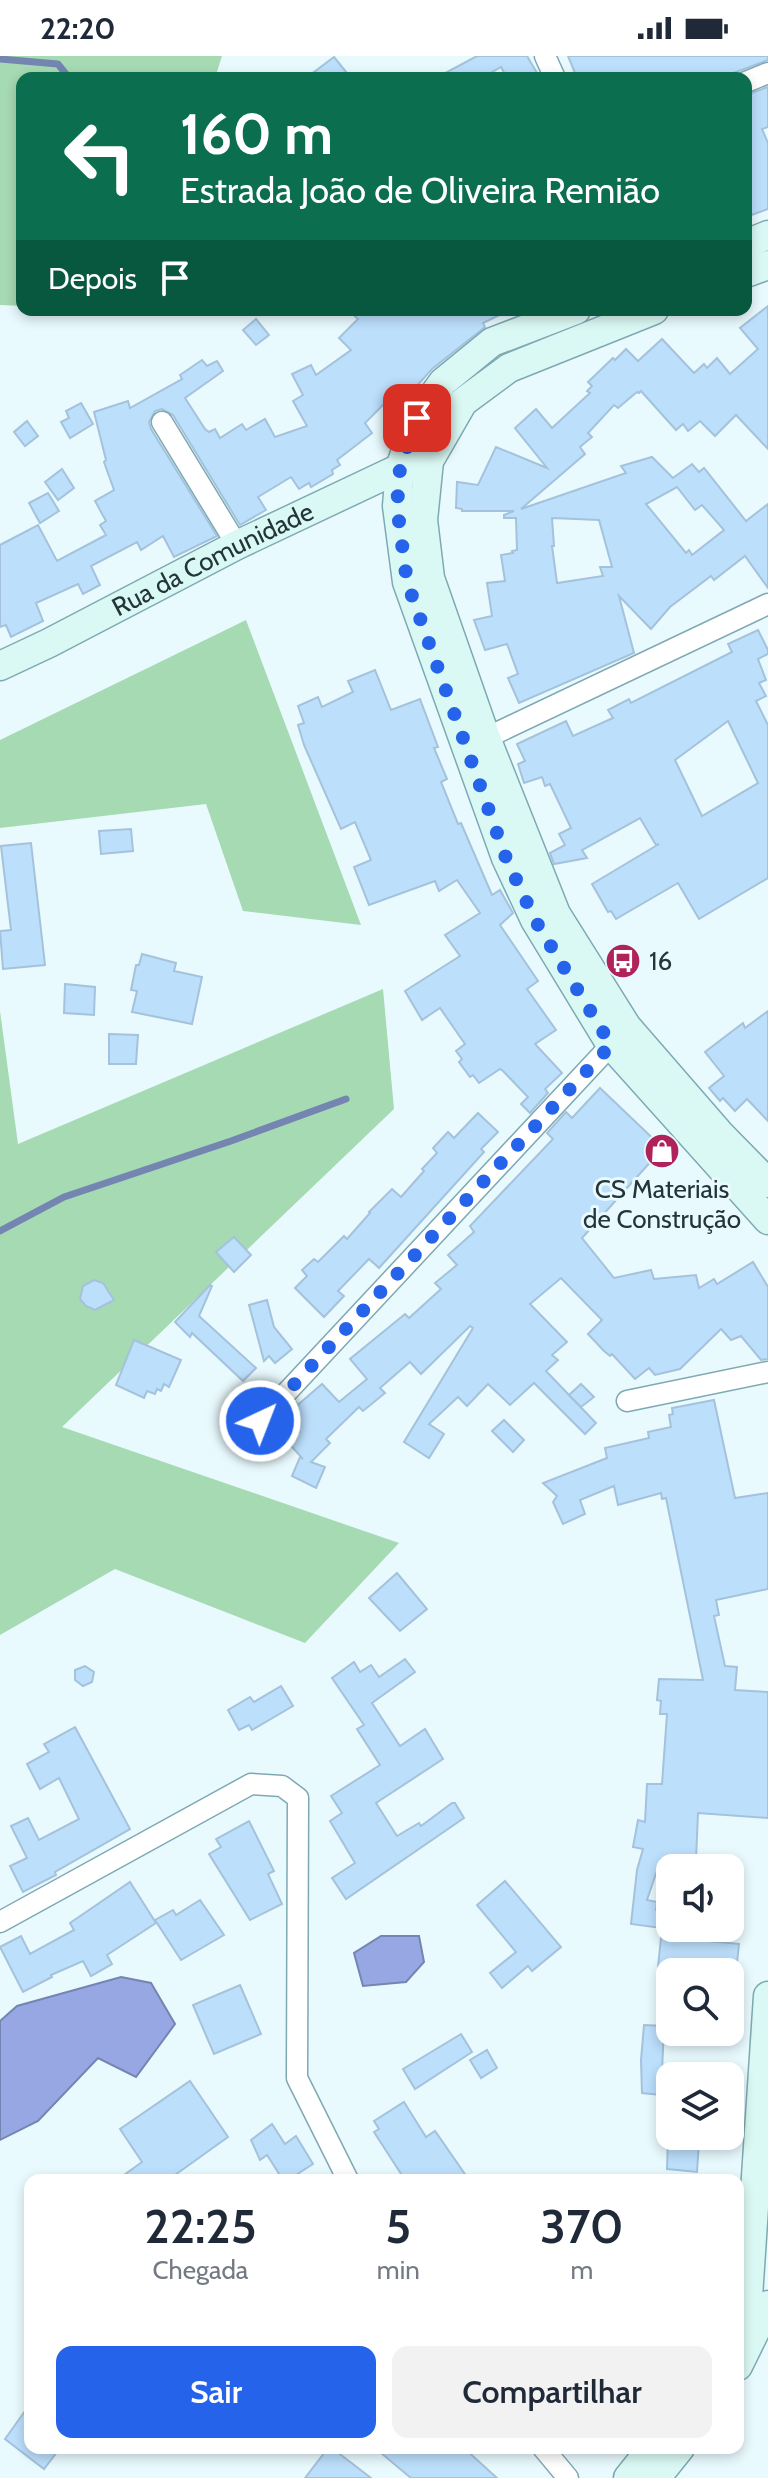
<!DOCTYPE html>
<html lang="pt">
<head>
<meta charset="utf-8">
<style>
	:root { --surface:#fff; --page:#f2f2f3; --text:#1f2937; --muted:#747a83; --accent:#2563eb }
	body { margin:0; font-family:Cabin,sans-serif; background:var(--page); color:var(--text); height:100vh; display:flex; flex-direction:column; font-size:30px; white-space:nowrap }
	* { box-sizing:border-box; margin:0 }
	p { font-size:26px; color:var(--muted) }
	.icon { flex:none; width:44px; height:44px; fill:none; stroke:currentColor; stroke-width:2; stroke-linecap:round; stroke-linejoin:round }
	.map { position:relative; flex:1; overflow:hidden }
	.panel { position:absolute; left:24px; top:2118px; width:720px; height:280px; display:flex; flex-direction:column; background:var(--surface); border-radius:16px; box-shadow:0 4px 12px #0003 }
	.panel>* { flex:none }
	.hud { position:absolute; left:16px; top:16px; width:736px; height:244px; border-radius:16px; box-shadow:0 4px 12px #0003; background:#0b6e4f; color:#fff; overflow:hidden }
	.buttons { position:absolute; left:656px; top:1798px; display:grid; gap:16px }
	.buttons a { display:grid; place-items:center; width:88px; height:88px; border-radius:16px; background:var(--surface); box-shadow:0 4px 12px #0003; font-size:40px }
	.pin { position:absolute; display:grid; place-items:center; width:68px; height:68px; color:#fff; margin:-34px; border-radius:16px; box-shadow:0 4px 12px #0006 }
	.me { position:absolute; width:88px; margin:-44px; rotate:43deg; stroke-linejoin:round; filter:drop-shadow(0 0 6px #0008) }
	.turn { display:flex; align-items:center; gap:28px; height:168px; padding:0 32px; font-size:36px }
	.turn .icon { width:104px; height:104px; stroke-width:2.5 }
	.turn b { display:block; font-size:56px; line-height:68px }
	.then { display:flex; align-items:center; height:76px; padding:0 32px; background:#0003; gap:16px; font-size:30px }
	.eta { display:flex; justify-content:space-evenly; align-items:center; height:136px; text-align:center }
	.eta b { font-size:48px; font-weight:600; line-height:56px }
	.action { display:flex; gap:16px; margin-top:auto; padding:16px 32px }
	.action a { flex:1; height:92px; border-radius:16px; background:var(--accent); color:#fff; font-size:32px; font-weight:600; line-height:92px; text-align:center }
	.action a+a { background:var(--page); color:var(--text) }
	.status { display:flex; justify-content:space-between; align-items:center; height:56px; padding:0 40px; background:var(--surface); direction:ltr }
	.status svg { height:22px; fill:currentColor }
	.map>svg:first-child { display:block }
	.green { fill:#a6dab3 }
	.water { fill:#97a7e4; stroke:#7485b1; stroke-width:2 }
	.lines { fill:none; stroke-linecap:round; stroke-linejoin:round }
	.stream { stroke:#7485b1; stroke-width:7 }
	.building { fill:#bcdffc; stroke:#a4c2db; stroke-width:2; fill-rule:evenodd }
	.street-casing { stroke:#7ea9b3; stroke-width:23 }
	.secondary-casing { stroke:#7ea9b3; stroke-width:31 }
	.street { stroke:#fff; stroke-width:20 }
	.secondary { stroke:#dbf9f4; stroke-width:28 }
	.route { stroke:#2563eb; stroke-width:14; stroke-dasharray:0 25.2 }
	.labels { text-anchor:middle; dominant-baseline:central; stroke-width:6; stroke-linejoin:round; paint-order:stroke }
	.street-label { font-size:26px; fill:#243539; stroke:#e9fafe }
	.poi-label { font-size:26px; fill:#243539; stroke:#e9fafe; text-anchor:start }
</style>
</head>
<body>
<div class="status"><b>22:20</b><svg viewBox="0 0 49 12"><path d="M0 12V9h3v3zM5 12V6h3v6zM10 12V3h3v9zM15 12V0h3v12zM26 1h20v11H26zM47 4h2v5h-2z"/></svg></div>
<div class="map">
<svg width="768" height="2422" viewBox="0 0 768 2422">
	<rect width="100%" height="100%" fill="#e9fafe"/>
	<g class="green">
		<path d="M0,0H222L215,22H22V250L0,249Z"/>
		<path d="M246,564L361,869L243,855L206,748L0,772V684Z"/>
		<path d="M383,933L394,1053L62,1371L399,1487L305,1587L115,1513L0,1579V955L18,1088Z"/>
	</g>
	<g class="water">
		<path d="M381,1880H419L424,1906L406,1926L363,1930L354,1897Z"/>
		<path d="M121,1921L151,1927L175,1968L136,2021L98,2002L38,2065L0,2084V1965L17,1950Z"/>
	</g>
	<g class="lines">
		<g class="stream">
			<path d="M0,3L58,8L69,22"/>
			<path d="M0,1175L64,1141L231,1085L346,1043"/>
		</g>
	</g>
	<g class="building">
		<path d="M477,0H527L540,22H507L501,11L482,22H436Z"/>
		<path d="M568,0H768V4L720,22H577Z"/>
		<path d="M334,1L351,22H306Z"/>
		<path d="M768,31V71L762,73L768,87V153L746,161V39Z"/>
		<path d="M768,250V393L736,359L715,380L700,365L688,375L683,368L676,374L641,335L639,337L637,336L618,352L614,349L588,377L592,381L580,391L585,398L521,453L626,417L621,410L652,401L673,422L692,408L699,416L704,412L746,465L768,448V532L745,500L714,524L711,520L670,551L651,573L619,540L634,597L519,647L508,622L518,618L507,588L485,594L474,564L492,560L487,527L505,525L501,499L513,497L512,495L517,494L516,462H504V459L514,455H462V453L456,452L457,426L478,429L496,391L547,412L515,372L536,353L552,372L590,337L587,335L592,330L588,326L613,302L615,304L626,293L638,305L662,283L694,317L704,308L707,312L717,302L730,318L758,293L740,272ZM677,431L695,454L702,449L724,474L692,499L689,494L686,497L646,448ZM552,462L599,464L612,511H600L603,520L557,527L552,490H554Z"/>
		<path d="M348,254H510L483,267L485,271L432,313L405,343L397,335L365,367L372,377L337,404L340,409L332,414L333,418L311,431L309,427L299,433L291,421L258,441L266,454L240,469L173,359L162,353L155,355L149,366L151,373L217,480L174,501L163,480L141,494L137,486L91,510L100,529L83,538L78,528L36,547L43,565L11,581L6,569L0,571V489L38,469L57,505L106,479L100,469L106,465L95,445L114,434L104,406L106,404L94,356L128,345L130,352L182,323L180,319L202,304L207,310L217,305L223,315L185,342L205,373L209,376L215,373L220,382L242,368L246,374L265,363L275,381L307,370L293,345L303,339L292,318L311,309L316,319L351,294L339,282L358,263Z"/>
		<path d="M256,263L269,279L256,289L243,274Z"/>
		<path d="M81,347L93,368L70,382L61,366L69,362L66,355Z"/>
		<path d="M27,365L38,380L25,390L14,376Z"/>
		<path d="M62,413L74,432L58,444L45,426Z"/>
		<path d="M48,437L59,455L40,467L29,447Z"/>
		<path d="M758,574L768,594V598L758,603L766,624L759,627L766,640L756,645L768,669V822L699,863L678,827L616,863L611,855L608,856L592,828L659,788L656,789L640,762L582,794L587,802L554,808L550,797L565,789L559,778L571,772L550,728L545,730L542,721L524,727L518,708L525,705L517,688L566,665L573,680L613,662L608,654L629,643L631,647L732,596L728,588ZM728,665L758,727L702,760L675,704Z"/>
		<path d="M375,614L391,654L420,643L438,691L434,692L447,723L441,726L458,768L461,767L492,839L500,834L513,857L500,869L538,925L527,933L556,974L535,988L562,1017L545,1033L548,1037L530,1057L521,1048L528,1041L503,1015L500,1013L479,1027L473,1019L470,1021L459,1006L462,1003L456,995L465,988L440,952L422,964L405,935L460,900L445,879L480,857L457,824L439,835L435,825L369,849L354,811L371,804L355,766L341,773L304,689L298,669L304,667L298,650L318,641L322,651L353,636L348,625Z"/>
		<path d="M131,773L133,795L101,798L99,775Z"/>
		<path d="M31,787L45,909L3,913L0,875L11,874L1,790Z"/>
		<path d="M142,898L176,907L174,915L202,921L192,968L132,956L137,935L131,934L136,909H139Z"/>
		<path d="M65,928L95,931L94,959L64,957Z"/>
		<path d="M768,955V1065L747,1043L735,1055L723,1042L720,1045L709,1032L724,1020L705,996L743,967L745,972Z"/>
		<path d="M109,978L138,979L136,1008H109Z"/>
		<path d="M600,1032L663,1092L582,1182L614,1222L651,1214L654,1223L696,1219L699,1232L714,1223L717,1228L753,1206L768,1231V1303L761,1304L741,1280L731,1284L721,1273L680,1313L655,1319L649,1312L635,1323L612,1298L610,1300L604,1295L588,1278L602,1264L561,1222L530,1248L567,1286L552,1299L558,1304L546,1315L596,1367L585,1378L534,1327L510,1349L488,1328L467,1350L458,1341L429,1368L444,1378L429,1402L404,1386L473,1272L470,1270L421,1318L410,1306L380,1332L385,1337L363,1355L359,1351L326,1383L330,1387L311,1406L325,1411L316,1432L292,1420L300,1401L303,1403L273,1370L296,1346L298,1349L300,1347L322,1328L339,1346L367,1323L350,1303L405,1258L409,1262L441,1233L435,1227L457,1209L448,1199L474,1176L470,1170L553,1083L547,1077L566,1056L572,1062Z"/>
		<path d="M478,1057L498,1076L481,1093L484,1096L379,1212L369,1203L338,1235L344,1240L324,1261L295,1232L307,1220L302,1214L314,1203L318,1206L344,1180L347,1183L370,1157L369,1156L392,1133L401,1141L424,1115L422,1113L437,1097L433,1092L448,1076L454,1082Z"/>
		<path d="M234,1181L251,1199L234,1216L216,1196Z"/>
		<path d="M94,1224L103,1227L114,1244L95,1254L86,1250L80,1243L83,1230Z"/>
		<path d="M210,1229L212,1230L199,1260L256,1312L243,1325L192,1277L190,1281L175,1266Z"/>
		<path d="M267,1244L274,1271L292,1293L275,1307L269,1300L264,1305L249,1249Z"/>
		<path d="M134,1284L181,1304L169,1331L164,1328L161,1335L157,1333L155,1338L147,1335L144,1342L116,1329Z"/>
		<path d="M581,1328L594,1341L581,1351L569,1339Z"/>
		<path d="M714,1344L735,1442L768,1437V1533L716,1544L719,1559L714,1560L725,1610L737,1611L735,1634L768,1636V1762L698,1757L696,1804L661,1803L647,1844L657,1846L656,1854L670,1855V1872H709L708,1885L739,1888L736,1916H674V1912L658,1911L662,1872L631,1868L637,1814L643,1793L633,1791L638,1764L645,1766L647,1728H662L667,1658H660L661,1645L657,1644L659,1623L703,1624L666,1442L662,1443L661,1437L618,1449L614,1430L580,1444L585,1458L563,1468L553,1446L557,1440L543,1427L607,1402L605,1392L649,1382L648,1376L671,1371L669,1359L673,1358L672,1352Z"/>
		<path d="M504,1364L524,1384L513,1396L492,1375Z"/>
		<path d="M397,1517L427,1553L400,1575L369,1542Z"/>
		<path d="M405,1603L415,1616L372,1647L400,1690L425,1673L443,1703L376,1747L397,1780L419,1767L421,1770L452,1747H455L464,1762L346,1843L332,1822L355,1807L330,1765L342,1757L331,1740L380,1709L357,1673L364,1669L332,1622L354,1606L360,1616L371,1609L379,1621Z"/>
		<path d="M85,1610L94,1616L92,1626L83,1630L75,1624V1614Z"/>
		<path d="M281,1630L293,1650L252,1674L249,1669L239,1674L228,1654L250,1641L254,1646Z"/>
		<path d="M75,1671L130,1773L55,1816L56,1819L23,1836L10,1810L27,1802L11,1770L28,1762L39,1784L79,1763L59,1722L40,1733L27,1708L49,1696L44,1688Z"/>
		<path d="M249,1765L274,1815L268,1818L282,1848L250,1864L209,1798L221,1791L216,1783Z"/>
		<path d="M505,1825L561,1891L532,1915L528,1910L502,1932L490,1917L516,1896L477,1849Z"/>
		<path d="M130,1826L156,1867L107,1899L112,1908L91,1920L83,1905L51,1919L52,1921L23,1936L0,1891L21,1880L30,1898L74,1874L70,1867Z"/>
		<path d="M200,1844L224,1879L181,1904L155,1864L173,1854L176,1859Z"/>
		<path d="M240,1929L261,1978L214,1998L193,1949Z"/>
		<path d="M644,1969L664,1970L661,2039L642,2037L641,2004Z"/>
		<path d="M461,1978L472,1996L415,2033L403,2013Z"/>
		<path d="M487,1994L497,2012L481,2022L470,2004Z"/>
		<path d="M190,2025L228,2081L168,2124H117L142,2106L120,2073Z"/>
		<path d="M404,2046L426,2081L435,2075L469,2124H405L374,2076L379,2073L374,2065Z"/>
		<path d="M272,2068L285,2088L296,2080L313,2108L288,2124H283L267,2099L260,2104L251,2084Z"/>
		<path d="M668,2083L699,2086L697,2116L667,2113Z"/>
		<path d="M30,2348V2392H60L44,2413L5,2383Z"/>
		<path d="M328,2392H332L371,2422H305Z"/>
		<path d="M375,2392H464L497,2422H411Z"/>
	</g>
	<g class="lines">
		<defs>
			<g id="street">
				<path d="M545,0L555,22"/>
				<path d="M746,26L768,17"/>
				<path d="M162,366L237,489"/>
				<path d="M486,682L768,548"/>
				<path d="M627,1345L768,1316"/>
				<path d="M260,1365L611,989"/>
				<path d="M0,1866L251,1728L282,1730L298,1742L297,2022L348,2124"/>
				<path d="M543,2392L568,2422"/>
			</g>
			<g id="secondary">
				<path d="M746,188L768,179"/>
				<path d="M746,217L768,209"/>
				<path d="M576,254L492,286L443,326L417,362L400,412L397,450L407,526L506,802L535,864L611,989L768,1164"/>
				<path d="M654,254L509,312L463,346L429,405L423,464L430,522L486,682L556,858L627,971L719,1077L768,1127"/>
				<path id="s1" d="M0,610L49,587L237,489L400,412L413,409"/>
				<path d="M738,2259L748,2241L768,1940"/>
				<path d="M738,2310L768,2249"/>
				<path d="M628,2422L652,2392"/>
				<path d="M656,2422L680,2392"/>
			</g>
		</defs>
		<use href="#street" class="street-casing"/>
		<use href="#secondary" class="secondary-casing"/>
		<use href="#street" class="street"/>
		<use href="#secondary" class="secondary"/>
	</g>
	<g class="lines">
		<path class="route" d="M260,1365L611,989L535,864L506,802L407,526L397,450L400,412L417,362"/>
	</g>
	<defs>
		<symbol id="bus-disc" viewBox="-11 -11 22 22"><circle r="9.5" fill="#b0225a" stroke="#e9fafe"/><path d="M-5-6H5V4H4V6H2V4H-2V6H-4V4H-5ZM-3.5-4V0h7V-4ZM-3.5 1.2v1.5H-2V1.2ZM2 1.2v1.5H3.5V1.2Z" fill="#fff"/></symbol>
		<symbol id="shop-disc" viewBox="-11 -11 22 22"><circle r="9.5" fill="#b0225a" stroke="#e9fafe"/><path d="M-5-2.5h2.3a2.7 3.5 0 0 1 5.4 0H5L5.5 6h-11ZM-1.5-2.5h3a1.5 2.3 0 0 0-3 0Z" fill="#fff"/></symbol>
	</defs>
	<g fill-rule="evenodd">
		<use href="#bus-disc" x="603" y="885" width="40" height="40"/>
		<use href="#shop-disc" x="642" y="1075" width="40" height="40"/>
	</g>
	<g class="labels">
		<g class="street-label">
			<text stroke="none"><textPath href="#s1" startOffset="238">Rua da Comunidade</textPath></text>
		</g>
		<g class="poi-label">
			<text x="649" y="905">16</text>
			<text x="662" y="1133" text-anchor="middle">CS Materiais<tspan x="662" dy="30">de Construção</tspan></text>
		</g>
	</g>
</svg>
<div class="buttons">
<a><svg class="icon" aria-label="sound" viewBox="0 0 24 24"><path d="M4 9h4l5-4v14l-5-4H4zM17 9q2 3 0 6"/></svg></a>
<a><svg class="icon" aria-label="search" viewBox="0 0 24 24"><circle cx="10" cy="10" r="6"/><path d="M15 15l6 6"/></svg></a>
<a><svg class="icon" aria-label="layers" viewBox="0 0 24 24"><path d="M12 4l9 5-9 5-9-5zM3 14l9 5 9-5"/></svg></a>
</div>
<div class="pin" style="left:417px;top:362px;background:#d93025"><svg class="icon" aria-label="arrive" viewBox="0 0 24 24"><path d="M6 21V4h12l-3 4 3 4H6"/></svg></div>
<svg class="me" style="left:260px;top:1365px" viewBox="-20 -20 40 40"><circle r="17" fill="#2563eb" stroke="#fff" stroke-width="3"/><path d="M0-11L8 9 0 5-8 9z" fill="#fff"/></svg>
<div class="hud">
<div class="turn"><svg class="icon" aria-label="left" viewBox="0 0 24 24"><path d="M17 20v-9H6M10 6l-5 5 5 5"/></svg><div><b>160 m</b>Estrada João de Oliveira Remião</div></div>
<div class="then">Depois<svg class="icon" aria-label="arrive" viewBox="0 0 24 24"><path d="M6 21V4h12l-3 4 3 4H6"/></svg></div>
</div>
<section class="panel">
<div class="eta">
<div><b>22:25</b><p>Chegada</p></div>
<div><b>5</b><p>min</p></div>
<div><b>370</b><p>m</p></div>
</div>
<div class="action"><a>Sair</a><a>Compartilhar</a></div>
</section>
</div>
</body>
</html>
